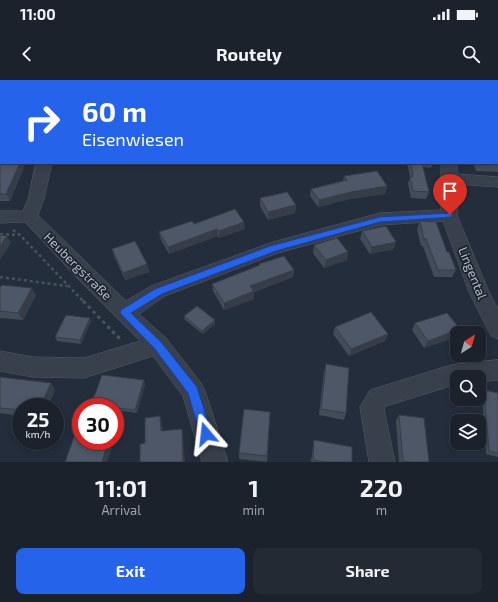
<!DOCTYPE html>
<html lang="en">
<head>
<meta charset="utf-8">
<style>
	:root { --surface:#1b222c; --page:#242a34; --text:#f1f3f6; --muted:#a0a4a9; --line:#393f48; --accent:#2563eb }
	body { margin:0; font-family:"Exo 2",sans-serif; background:var(--page); color:var(--text); height:100vh; display:flex; flex-direction:column; font-size:15px; white-space:nowrap }
	* { box-sizing:border-box; margin:0 }
	p { font-size:13px; color:var(--muted) }
	.icon { flex:none; width:22px; height:22px; fill:none; stroke:currentColor; stroke-width:2; stroke-linecap:round; stroke-linejoin:round }
	.map { position:relative; height:382px; overflow:hidden }
	.panel { display:flex; flex-direction:column; background:var(--surface); flex:1 }
	.panel>* { flex:none }
	.hud { position:absolute; left:0px; top:0px; width:498px; height:84px; box-shadow:0 2px 6px #0003,0 0 0 1px var(--line); background:#2563eb; color:#fff; overflow:hidden }
	.needle { width:26px; rotate:37deg }
	.buttons { position:absolute; left:450px; top:246px; display:grid; gap:8px }
	.buttons a { display:grid; place-items:center; width:36px; height:36px; border-radius:8px; background:var(--surface); box-shadow:0 2px 6px #0003,0 0 0 1px var(--line); font-size:20px }
	.speed { position:absolute; left:12px; top:318px; display:flex; gap:8px; font-size:20px; font-weight:700; text-align:center }
	.speed>* { display:grid; place-content:center; width:52px; height:52px; border-radius:50%; background:var(--surface); box-shadow:0 2px 6px #0003,0 0 0 1px var(--line); line-height:1 }
	.speed small { font-size:10px; font-weight:400 }
	.speed .limit { border:6px solid #d22; background:#fff; color:#111 }
	.pin { position:absolute; display:grid; place-items:center; width:34px; height:34px; color:#fff; margin:-41px -17px; border-radius:50% 50% 50% 0; rotate:-45deg; box-shadow:0 0 4px #0007 }
	.pin .icon { rotate:45deg }
	.me { position:absolute; width:44px; margin:-22px; rotate:343deg; stroke-linejoin:round; filter:drop-shadow(0 0 3px #0008) }
	.turn { display:flex; align-items:center; gap:14px; height:84px; padding:0 16px; font-size:18px }
	.turn .icon { width:52px; height:52px; stroke-width:2.5 }
	.turn b { display:block; font-size:28px; line-height:34px }
	.eta { display:flex; justify-content:space-evenly; align-items:center; height:68px; text-align:center }
	.eta b { font-size:24px; font-weight:700; line-height:28px }
	.primary-button { display:flex; gap:8px; margin-top:auto; padding:8px 16px }
	.primary-button a { flex:1; height:46px; border-radius:8px; background:var(--accent); color:#fff; font-size:16px; font-weight:700; line-height:46px; text-align:center }
	.primary-button a+a { background:var(--page); color:var(--text) }
	.status { display:flex; justify-content:space-between; align-items:center; height:28px; padding:0 20px; background:var(--surface); direction:ltr }
	.status svg { height:11px; fill:currentColor }
	header { display:flex; justify-content:space-between; align-items:center; height:52px; padding:0 16px; background:var(--surface); font-size:18px; font-weight:700 }
	.map>svg:first-child { display:block }
	.lines { fill:none; stroke-linecap:round; stroke-linejoin:round }
	.minor-casing { stroke:#535a66; stroke-width:1 }
	.path-far2 { stroke:#445659; stroke-width:2; stroke-dasharray:2 2; stroke-linecap:butt }
	.path-far1 { stroke:#445659; stroke-width:2.5; stroke-dasharray:3 3; stroke-linecap:butt }
	.path { stroke:#445659; stroke-width:3; stroke-dasharray:3.5 3.5; stroke-linecap:butt }
	.minor { fill:#38404b; fill-rule:evenodd }
	.wall { fill:#434b59 }
	.shaded-wall { fill:#373d48 }
	.building { fill:#4e5767; stroke:#373d48 }
	.route { fill:#2563eb; stroke:#184099 }
	.labels { text-anchor:middle; dominant-baseline:central; stroke-width:3.5; stroke-linejoin:round; paint-order:stroke }
	.street-label { font-size:13px; fill:#b4bac7; stroke:#1d2530 }
</style>
</head>
<body>
<div class="status"><b>11:00</b><svg viewBox="0 0 49 12"><path d="M0 12V9h3v3zM5 12V6h3v6zM10 12V3h3v9zM15 12V0h3v12zM26 1h20v11H26zM47 4h2v5h-2z"/></svg></div>
<header><svg class="icon" aria-label="back" viewBox="0 0 24 24"><path d="M15 5l-7 7 7 7"/></svg>Routely<svg class="icon" aria-label="search" viewBox="0 0 24 24"><circle cx="10" cy="10" r="6"/><path d="M15 15l6 6"/></svg></header>
<div class="map">
<svg width="498" height="382" viewBox="0 0 498 382">
	<rect width="100%" height="100%" fill="#242d3b"/>
	<g class="lines">
		<defs>
			<g id="minor">
				<rect x="54" y="0" width="12" height="1"/>
				<rect x="497" y="66" width="1" height="8"/>
				<path d="M36,83H52L44,119L38,135L126,221L151,206L273,162L380,133L441,130V83H457V94L498,97V107L457,104V135L489,212L498,229V259L491,256L469,212L443,141L380,145L278,173L165,216L139,234L166,258L201,303L205,311L228,382H202L183,316L153,276L84,298L33,297L0,291V271L33,277L84,278L140,261L76,197L25,142L0,143V131H23L28,119Z"/>
				<path d="M498,280V300L479,302V297H457V304L386,326L384,329L395,382H369L360,327L370,310L451,285Z"/>
			</g>
		</defs>
		<use href="#minor" class="minor-casing"/>
		<path class="path-far2" d="M356,0L358,1"/>
		<g class="path-far1">
			<path d="M13,150L20,155L84,222"/>
			<path d="M0,154L19,155"/>
			<path d="M0,197L67,206"/>
		</g>
		<path class="path" d="M83,221L120,259"/>
		<use href="#minor" class="minor"/>
	</g>
	<g class="wall">
		<path d="M0,71L1,83H25L23,90L10,121H0Z"/>
		<path d="M498,76V92L476,91L473,83H497Z"/>
		<path d="M407,83H433L431,88L423,87L429,112L426,119L411,118L408,104L410,97Z"/>
		<path d="M344,96L387,106L385,114L350,119L318,127L310,116L311,109L343,101Z"/>
		<path d="M260,118L296,125L295,133L268,140L260,126Z"/>
		<path d="M420,141L447,172L456,190L452,197H434L423,166H421L417,149Z"/>
		<path d="M194,144L245,149L219,158L218,156L169,174L161,160L159,152Z"/>
		<path d="M362,151L394,169L370,174L360,159Z"/>
		<path d="M314,165L347,180L324,188L313,173Z"/>
		<path d="M112,169L147,184L149,192L125,200L114,176Z"/>
		<path d="M259,184L294,190L293,197L254,212V219L224,230L213,211L212,204L259,186Z"/>
		<path d="M0,207L36,215L23,240L0,238Z"/>
		<path d="M184,236L215,240V244L203,254L185,240Z"/>
		<path d="M91,241L81,264L57,261L55,257Z"/>
		<path d="M415,243L460,249L458,253H457L456,257L424,268L412,250Z"/>
		<path d="M335,247L388,254L385,261L349,276L333,254Z"/>
		<path d="M326,284L346,333L344,340L319,335L324,291Z"/>
		<path d="M0,297L51,303L55,310L47,327H21V336L0,333Z"/>
		<path d="M145,304L137,333L115,330V327H93L91,325Z"/>
		<path d="M484,310L498,313V377L486,374L482,313Z"/>
		<path d="M270,332L267,382L239,379V373Z"/>
		<path d="M399,335L429,382H399L396,341Z"/>
		<path d="M314,360L352,382H311L313,366Z"/>
	</g>
	<g class="shaded-wall">
		<path d="M20,83H25L23,90L10,121L6,114Z"/>
		<path d="M387,106L385,114L350,119L318,127L319,120L351,112Z"/>
		<path d="M296,125L295,133L268,140V132Z"/>
		<path d="M244,142L245,149L219,158V151Z"/>
		<path d="M217,149L218,156L169,174L168,167Z"/>
		<path d="M7,156L11,163L0,180V166Z"/>
		<path d="M396,162L394,169L370,174L372,167Z"/>
		<path d="M348,172L347,180L324,188L326,180Z"/>
		<path d="M147,184L149,192L125,200L123,193Z"/>
		<path d="M294,190L293,197L254,212V219L224,230V223L250,206Z"/>
		<path d="M32,208L36,215L23,240L18,233Z"/>
		<path d="M90,238L91,241L81,264L80,260Z"/>
		<path d="M215,240V244L203,254L202,251Z"/>
		<path d="M460,249L458,253H457L456,257L424,268L428,261Z"/>
		<path d="M388,254L385,261L349,276L351,269Z"/>
		<path d="M144,300L145,304L137,333L135,330Z"/>
		<path d="M51,303L55,310L47,327H40Z"/>
		<path d="M160,336L162,343L163,357L161,351Z"/>
		<path d="M182,349L183,355L185,382H183Z"/>
		<path d="M108,361L112,367L107,382H102Z"/>
	</g>
	<g class="building">
		<path d="M11,0H36L37,1H11Z"/>
		<path d="M0,8H1V17L0,14Z"/>
		<path d="M1,69V83H20L6,114H0V71Z"/>
		<path d="M497,74L498,76V84L480,83H497Z"/>
		<path d="M411,83H422L429,112L413,111L410,96L413,97Z"/>
		<path d="M377,91L387,106L351,112L319,120L311,109L347,100L344,96Z"/>
		<path d="M287,112L296,125L268,132L260,118Z"/>
		<path d="M235,129L244,142L219,151L217,149L168,167L159,152L192,141L194,144Z"/>
		<path d="M420,141L436,142L447,172H449L456,190H438L426,159H424Z"/>
		<path d="M386,146L396,162L372,167L362,151Z"/>
		<path d="M0,155L7,156L0,166Z"/>
		<path d="M337,158L348,172L326,180L314,165Z"/>
		<path d="M135,161L147,184L123,193L112,169Z"/>
		<path d="M284,176L294,190L250,206L254,211L224,223L212,204L260,185L259,184Z"/>
		<path d="M2,205L32,208L18,233L0,231V207Z"/>
		<path d="M197,226L215,240L202,251L184,236Z"/>
		<path d="M371,232L388,254L351,269L335,247Z"/>
		<path d="M447,233L460,249L428,261L415,243Z"/>
		<path d="M66,235L90,238L80,260L55,257Z"/>
		<path d="M326,284L349,288L346,333L321,329Z"/>
		<path d="M102,295L144,300L135,330L91,325Z"/>
		<path d="M0,297L51,303L40,327H21V330L0,328Z"/>
		<path d="M484,310L498,313V373L489,371Z"/>
		<path d="M244,329L270,332L267,376L239,373Z"/>
		<path d="M399,335L424,338L429,382H410L403,381Z"/>
		<path d="M160,336L161,351L182,349L183,382H140V364L145,363V338Z"/>
		<path d="M74,357L81,358V361H108L102,382H65Z"/>
		<path d="M314,360L352,367V382H327L313,380Z"/>
	</g>
	<path class="route" d="M450,133H452V137L380,142L276,171L162,214L131,233L161,262L197,307L212,354L210,358L206,360L202,358L200,354L188,313L154,268L120,233L121,230L155,209L270,166L380,137Z"/>
	<g class="labels">
		<g class="street-label">
			<text transform="translate(78 186) rotate(45)">Heubergstraße</text>
			<text transform="translate(473 193) rotate(68)">Lingental</text>
		</g>
	</g>
</svg>
<div class="buttons">
<a><svg class="needle" viewBox="-14 -14 28 28"><path d="M0-13l5 13h-10z" fill="#e53935"/><path d="M0 13l5-13h-10z" fill="#a0a4a9"/></svg></a>
<a><svg class="icon" aria-label="search" viewBox="0 0 24 24"><circle cx="10" cy="10" r="6"/><path d="M15 15l6 6"/></svg></a>
<a><svg class="icon" aria-label="layers" viewBox="0 0 24 24"><path d="M12 4l9 5-9 5-9-5zM3 14l9 5 9-5"/></svg></a>
</div>
<div class="speed"><div>25<small>km/h</small></div><div class="limit">30</div></div>
<div class="pin" style="left:450px;top:135px;background:#d93025"><svg class="icon" aria-label="arrive" viewBox="0 0 24 24"><path d="M6 21V4h12l-3 4 3 4H6"/></svg></div>
<svg class="me" style="left:206px;top:354px" viewBox="-20 -20 40 40"><path d="M0-17L14 15 0 8-14 15z" fill="#2563eb" stroke="#fff" stroke-width="4"/></svg>
<div class="hud">
<div class="turn"><svg class="icon" aria-label="right" viewBox="0 0 24 24"><path d="M7 20v-9h11M14 6l5 5-5 5"/></svg><div><b>60 m</b>Eisenwiesen</div></div>
</div>
</div>
<section class="panel">
<div class="eta">
<div><b>11:01</b><p>Arrival</p></div>
<div><b>1</b><p>min</p></div>
<div><b>220</b><p>m</p></div>
</div>
<div class="primary-button"><a>Exit</a><a>Share</a></div>
</section>
</body>
</html>
